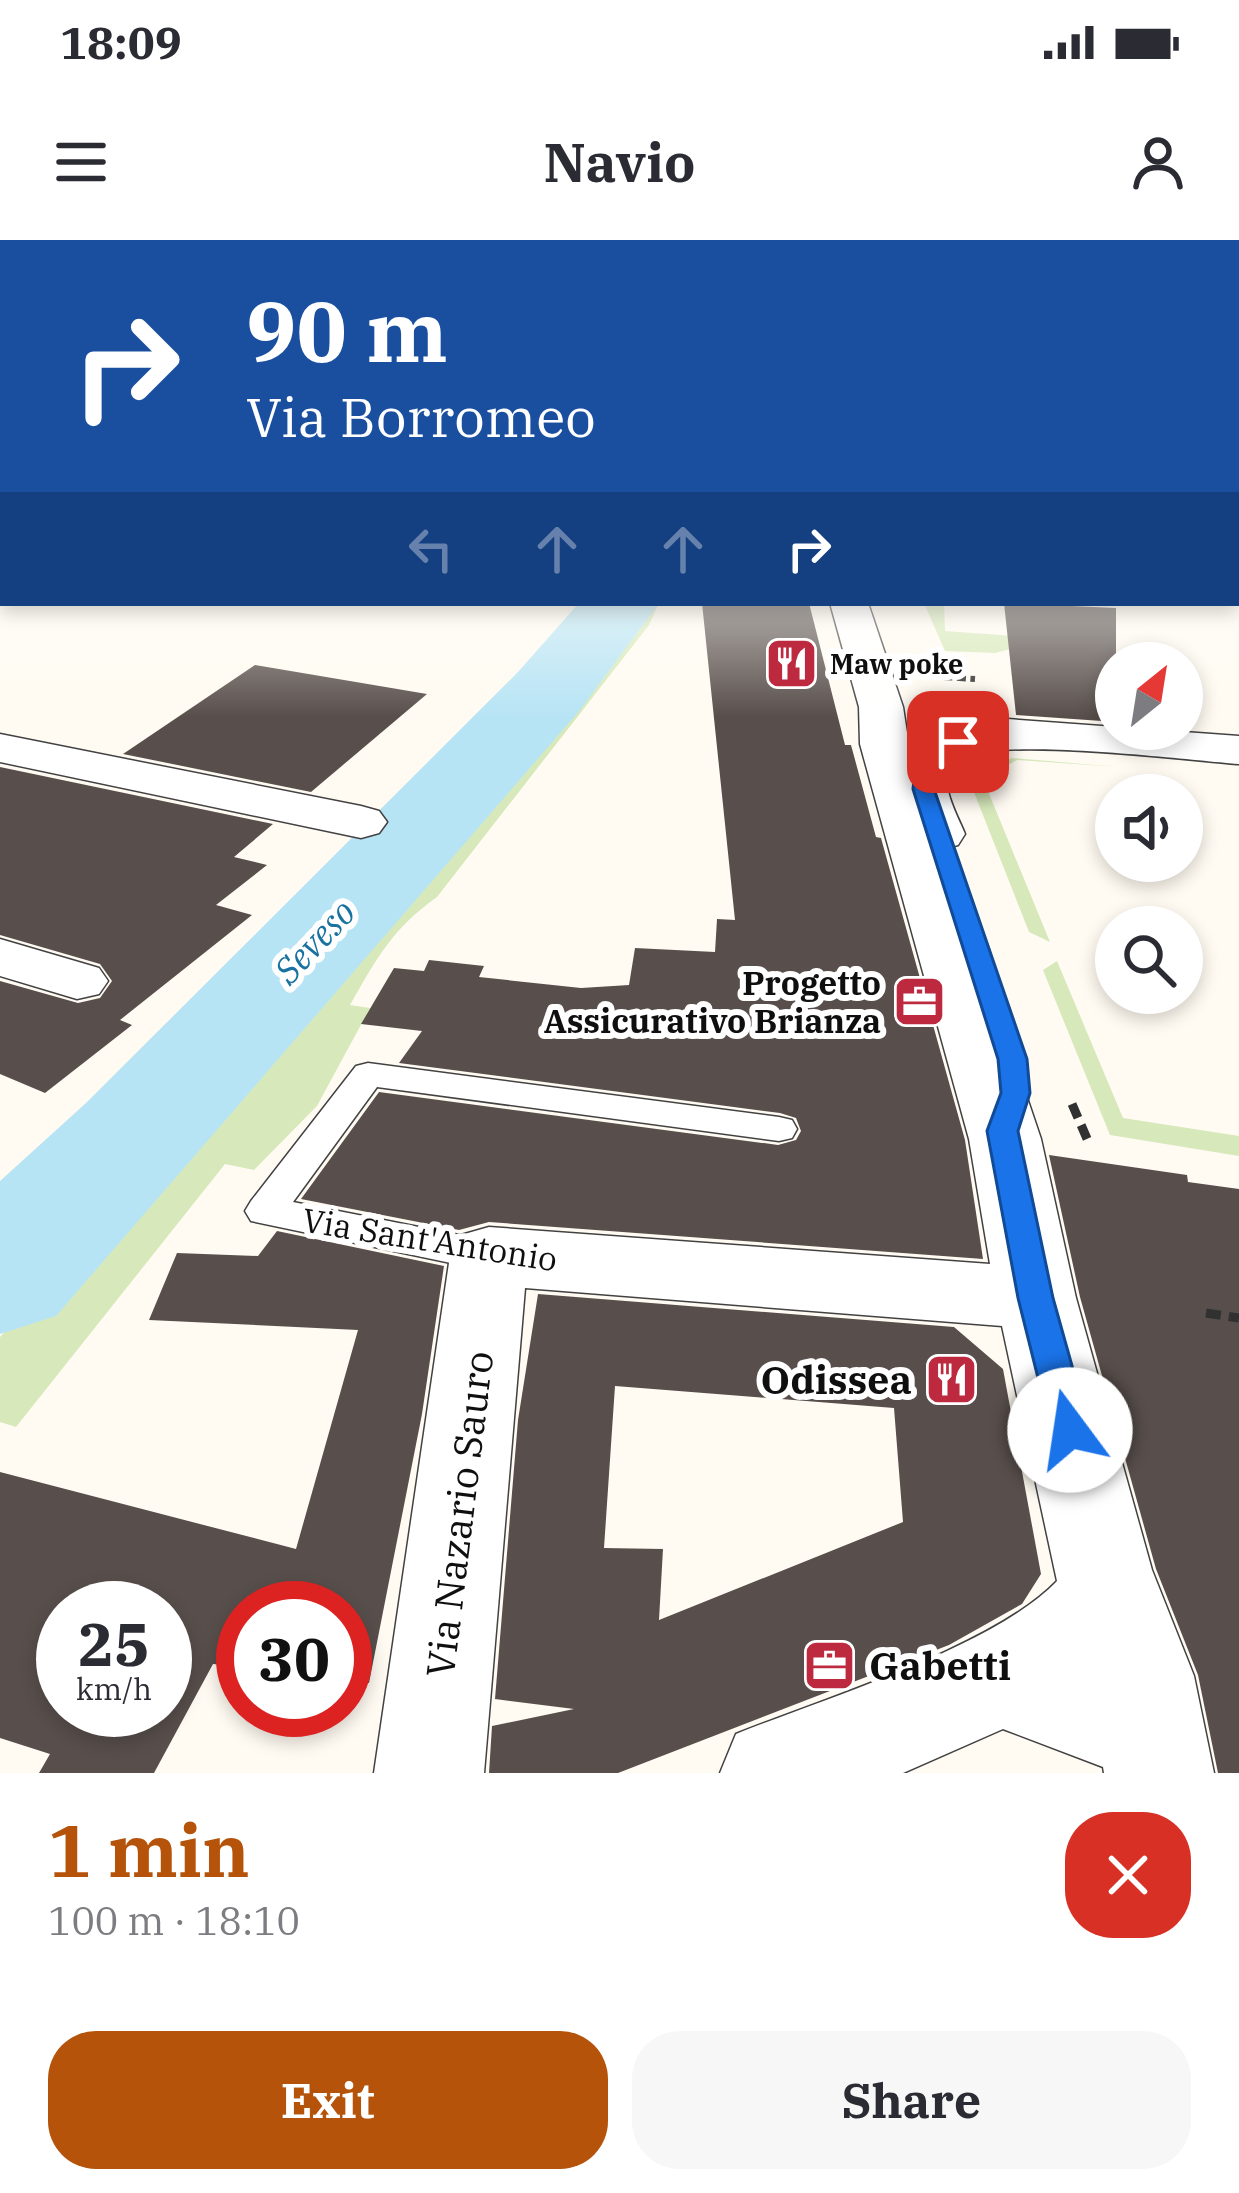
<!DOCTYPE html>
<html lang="en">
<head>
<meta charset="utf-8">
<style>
	:root { --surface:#fff; --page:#f7f7f7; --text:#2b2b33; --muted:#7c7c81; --accent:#b45309 }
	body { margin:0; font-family:"IBM Plex Serif",serif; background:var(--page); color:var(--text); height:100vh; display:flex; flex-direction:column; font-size:45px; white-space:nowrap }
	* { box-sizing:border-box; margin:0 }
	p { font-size:39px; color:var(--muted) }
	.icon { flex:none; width:66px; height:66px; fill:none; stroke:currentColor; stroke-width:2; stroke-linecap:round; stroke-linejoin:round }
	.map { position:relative; height:1533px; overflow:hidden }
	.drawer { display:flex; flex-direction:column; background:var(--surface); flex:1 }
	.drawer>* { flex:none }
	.banner { position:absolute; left:0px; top:0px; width:1239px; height:366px; box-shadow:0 6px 18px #0003; background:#1a4fa0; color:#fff; overflow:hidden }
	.needle { width:78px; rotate:30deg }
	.buttons { position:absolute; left:1095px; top:402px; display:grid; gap:24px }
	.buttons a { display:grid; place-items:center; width:108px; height:108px; border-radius:50%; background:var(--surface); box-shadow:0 6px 18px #0003; font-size:60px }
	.speed { position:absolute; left:36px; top:1341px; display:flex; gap:24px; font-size:60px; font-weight:700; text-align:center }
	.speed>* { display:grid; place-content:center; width:156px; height:156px; border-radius:50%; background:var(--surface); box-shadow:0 6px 18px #0003; line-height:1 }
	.speed small { font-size:30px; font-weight:400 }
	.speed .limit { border:18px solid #d22; background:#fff; color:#111 }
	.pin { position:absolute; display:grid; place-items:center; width:102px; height:102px; color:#fff; margin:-51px; border-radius:24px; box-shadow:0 6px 18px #0006 }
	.me { position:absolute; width:132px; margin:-66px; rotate:346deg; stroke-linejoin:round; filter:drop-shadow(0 0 9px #0008) }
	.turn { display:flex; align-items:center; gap:42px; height:252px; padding:0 48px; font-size:54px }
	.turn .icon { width:156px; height:156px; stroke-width:2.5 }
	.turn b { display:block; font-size:84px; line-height:102px }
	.lanes { display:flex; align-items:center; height:114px; padding:0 48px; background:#0003; justify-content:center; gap:60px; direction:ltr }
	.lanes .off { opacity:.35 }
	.round { display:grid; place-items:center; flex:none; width:126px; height:126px; border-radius:48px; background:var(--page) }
	.summary { display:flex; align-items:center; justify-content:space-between; height:204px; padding:0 48px }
	h1 { font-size:72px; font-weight:700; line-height:90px; color:var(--accent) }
	.action { display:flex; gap:24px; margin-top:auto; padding:24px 48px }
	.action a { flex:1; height:138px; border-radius:48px; background:var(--accent); color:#fff; font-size:48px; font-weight:700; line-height:138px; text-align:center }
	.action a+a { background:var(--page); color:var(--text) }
	.status { display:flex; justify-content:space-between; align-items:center; height:84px; padding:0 60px; background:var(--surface); direction:ltr }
	.status svg { height:33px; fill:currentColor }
	header { display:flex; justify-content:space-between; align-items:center; height:156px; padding:0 48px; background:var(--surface); font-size:54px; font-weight:700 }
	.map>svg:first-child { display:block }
	.green { fill:#d7e9bb }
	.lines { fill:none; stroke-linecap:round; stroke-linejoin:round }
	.river { fill:#b7e4f5; fill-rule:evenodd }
	.building { fill:#584f4c; fill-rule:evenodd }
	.service-casing { stroke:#424242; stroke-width:3 }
	.minor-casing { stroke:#424242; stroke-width:3 }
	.path-far1 { stroke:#313131; stroke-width:6; stroke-dasharray:9 4.5; stroke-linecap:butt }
	.path { stroke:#313131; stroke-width:9; stroke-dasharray:15 8; stroke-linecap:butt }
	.service { fill:#fff; fill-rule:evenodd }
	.minor { fill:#fff; fill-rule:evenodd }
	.route { fill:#1a73e8; stroke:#114b97; stroke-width:3 }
	.labels { text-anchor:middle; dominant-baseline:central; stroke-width:12; stroke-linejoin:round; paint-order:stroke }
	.far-poi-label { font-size:27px; font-weight:bold; fill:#0f0f0f; stroke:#fff; text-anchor:start }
	.poi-label { font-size:33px; font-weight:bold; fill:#0f0f0f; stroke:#fff; text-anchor:end }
	.street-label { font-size:33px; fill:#0f0f0f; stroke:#fff }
	.water-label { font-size:36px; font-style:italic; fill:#1a72a0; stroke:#fff }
	.near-poi-label { font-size:39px; font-weight:bold; fill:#0f0f0f; stroke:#fff; text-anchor:end }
	.near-street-label { font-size:39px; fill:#0f0f0f; stroke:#fff }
</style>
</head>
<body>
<div class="status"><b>18:09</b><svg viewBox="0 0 49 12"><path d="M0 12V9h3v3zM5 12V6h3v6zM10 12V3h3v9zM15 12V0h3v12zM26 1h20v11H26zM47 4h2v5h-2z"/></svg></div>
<header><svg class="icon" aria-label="menu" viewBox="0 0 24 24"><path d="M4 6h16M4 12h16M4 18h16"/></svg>Navio<svg class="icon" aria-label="person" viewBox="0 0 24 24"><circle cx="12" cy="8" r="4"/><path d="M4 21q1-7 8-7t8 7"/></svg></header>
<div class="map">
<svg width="1239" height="1533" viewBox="0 0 1239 1533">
	<rect width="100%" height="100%" fill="#fffbf2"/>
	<g class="green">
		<path d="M650,363H659L649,385L437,657C392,689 377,718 350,765L370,768L317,866L254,930L225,924L16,1187L0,1182V1097L322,749L637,386Z"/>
		<path d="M924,363H944L945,391L1027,397L1029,404L995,413L945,411Z"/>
		<path d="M1012,518L1119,527L1017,520L983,539L1050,702L1029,692L968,537Z"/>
		<path d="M1057,721L1123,878L1239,896V916L1110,895L1043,730Z"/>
	</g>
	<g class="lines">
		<path class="river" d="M579,363H659L580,470L56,1076L0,1094V941L86,863L518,432Z"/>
	</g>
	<g class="building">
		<path d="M702,363H809L845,505H851L876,597L881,598L965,900L983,1019L489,982L459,990L301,959L379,852L778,905L796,900L801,891L796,878L780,873L399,823L422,791L361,784L394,728L424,731L429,720L484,726L479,737L581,748L629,745L635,708L715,712L717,679L735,680Z"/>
		<path d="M1004,363L1116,368V482L1016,475Z"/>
		<path d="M255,425L427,454L311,552L123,514Z"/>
		<path d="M0,527L273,584L234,617L267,625L216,665L252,675L120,780L132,785L45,853L0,834V741L78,763L100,758L112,741L100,724L0,695Z"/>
		<path d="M1049,915L1187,935L1188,942L1239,949V1533H1218L1198,1435L1156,1329L1080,1057Z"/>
		<path d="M277,991L444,1026L422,1174L369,1443L345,1440V1368H243V1427L213,1424L154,1533H39L50,1514L0,1498V1232L296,1309L358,1090L149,1080L177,1013L258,1016ZM63,1368H165V1470H63Z"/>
		<path d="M538,1054L954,1087L1003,1129L1041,1334L1022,1364L949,1405L618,1533H489L492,1486L574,1469L495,1459L518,1180ZM615,1146L894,1168L903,1282L659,1380L663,1309L604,1308Z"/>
	</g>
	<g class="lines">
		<defs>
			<path id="service" d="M368,823L779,877L792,880L797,889L792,898L779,901L377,847L293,962L489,1001L503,1005L509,1016L503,1027L489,1031L251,981L245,971L251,961L356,826Z"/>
			<g id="minor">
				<path d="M1236,265L1239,266V286L1236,285Z"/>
				<path d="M3,268V289L0,290V269Z"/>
				<path d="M830,363H868L903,467L910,512L932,495L980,477L1239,496V524C1194,521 976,493 952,523C937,542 958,576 965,594L958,605L943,609L1041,899L1076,1058L1152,1330L1194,1436L1214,1533H1104L1103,1527L1003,1489L903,1533H720L736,1494C825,1458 994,1407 1057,1341L1002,1086L525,1048L484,1533H374L450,1016L461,995L489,987L990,1024L969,899L860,504L859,467Z"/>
				<path d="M0,494L361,566L379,571L387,582L379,593L361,598L0,522Z"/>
				<path d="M0,699L99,728L108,741L99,754L77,759L0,736Z"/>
			</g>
		</defs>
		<use href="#service" class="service-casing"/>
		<use href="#minor" class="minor-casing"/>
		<path class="path-far1" d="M930,436L975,439"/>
		<g class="path">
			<path d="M1072,864L1088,901"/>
			<path d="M1206,1073L1239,1078"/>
		</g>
		<use href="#service" class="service"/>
		<use href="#minor" class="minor"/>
	</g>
	<linearGradient id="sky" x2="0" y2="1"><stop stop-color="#94c7ed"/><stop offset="0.55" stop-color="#fffdf9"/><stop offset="1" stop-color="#fffdf9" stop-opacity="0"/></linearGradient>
	<rect width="1239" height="477" fill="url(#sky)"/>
	<path class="route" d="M951,497L969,502L938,523L934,549L1027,819L1030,853L1018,891L1053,1058L1090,1190L1084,1202L1070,1206L1057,1202L1051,1190L1018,1058L987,891L1001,853L998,819L913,549C915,519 927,512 951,497Z"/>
	<defs>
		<symbol id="restaurant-square" viewBox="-11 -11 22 22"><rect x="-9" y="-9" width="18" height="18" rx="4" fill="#bd293e" stroke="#fff"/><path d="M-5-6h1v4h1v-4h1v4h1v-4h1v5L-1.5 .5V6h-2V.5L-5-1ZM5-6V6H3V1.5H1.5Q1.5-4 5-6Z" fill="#fff"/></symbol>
		<symbol id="office-square" viewBox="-11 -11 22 22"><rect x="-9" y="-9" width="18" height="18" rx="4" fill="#bd293e" stroke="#fff"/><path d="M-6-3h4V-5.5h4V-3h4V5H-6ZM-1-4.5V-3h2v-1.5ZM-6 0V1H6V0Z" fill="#fff"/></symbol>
	</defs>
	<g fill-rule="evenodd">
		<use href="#restaurant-square" x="762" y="394" width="59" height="59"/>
		<use href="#office-square" x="890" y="732" width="59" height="59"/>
		<use href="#restaurant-square" x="922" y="1110" width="59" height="59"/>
		<use href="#office-square" x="800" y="1396" width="59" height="59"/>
	</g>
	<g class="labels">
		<g class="far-poi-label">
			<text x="830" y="423">Maw poke</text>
		</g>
		<g class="poi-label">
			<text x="881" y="742">Progetto<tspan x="881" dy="38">Assicurativo Brianza</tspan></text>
		</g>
		<g class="street-label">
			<text transform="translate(430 999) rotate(9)">Via Sant'Antonio</text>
		</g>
		<g class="water-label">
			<text transform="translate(314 701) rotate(-47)">Seveso</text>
		</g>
		<g class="near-poi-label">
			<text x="912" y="1139">Odissea</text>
			<text x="869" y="1425" text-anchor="start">Gabetti</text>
		</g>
		<g class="near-street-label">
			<text transform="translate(459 1274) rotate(-83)">Via Nazario Sauro</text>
		</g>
	</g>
</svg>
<div class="buttons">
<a><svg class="needle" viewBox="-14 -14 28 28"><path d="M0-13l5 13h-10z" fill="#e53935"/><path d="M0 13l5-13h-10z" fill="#7c7c81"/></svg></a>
<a><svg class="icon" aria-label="sound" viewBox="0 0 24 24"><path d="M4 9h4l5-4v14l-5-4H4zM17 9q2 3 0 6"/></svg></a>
<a><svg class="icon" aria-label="search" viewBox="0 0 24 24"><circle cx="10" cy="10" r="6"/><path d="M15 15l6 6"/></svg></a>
</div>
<div class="speed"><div>25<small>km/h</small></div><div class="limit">30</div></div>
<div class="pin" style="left:958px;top:502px;background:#d93025"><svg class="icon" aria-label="arrive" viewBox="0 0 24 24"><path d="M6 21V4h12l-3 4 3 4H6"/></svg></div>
<svg class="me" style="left:1070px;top:1190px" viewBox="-20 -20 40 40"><circle r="19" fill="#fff"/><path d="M0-13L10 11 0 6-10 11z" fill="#1a73e8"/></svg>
<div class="banner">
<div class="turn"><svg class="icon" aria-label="right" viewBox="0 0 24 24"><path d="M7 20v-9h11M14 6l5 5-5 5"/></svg><div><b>90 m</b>Via Borromeo</div></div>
<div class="lanes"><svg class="icon off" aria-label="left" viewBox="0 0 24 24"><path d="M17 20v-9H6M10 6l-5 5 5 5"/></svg><svg class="icon off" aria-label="ahead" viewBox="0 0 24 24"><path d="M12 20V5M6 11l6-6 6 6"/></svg><svg class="icon off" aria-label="ahead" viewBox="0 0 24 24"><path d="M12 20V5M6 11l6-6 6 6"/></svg><svg class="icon" aria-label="right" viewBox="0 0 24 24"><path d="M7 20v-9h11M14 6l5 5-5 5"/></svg></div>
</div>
</div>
<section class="drawer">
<div class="summary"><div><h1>1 min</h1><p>100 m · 18:10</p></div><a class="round" style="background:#d93025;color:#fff"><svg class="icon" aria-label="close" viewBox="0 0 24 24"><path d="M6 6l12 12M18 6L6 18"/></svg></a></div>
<div class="action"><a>Exit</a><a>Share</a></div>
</section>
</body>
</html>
